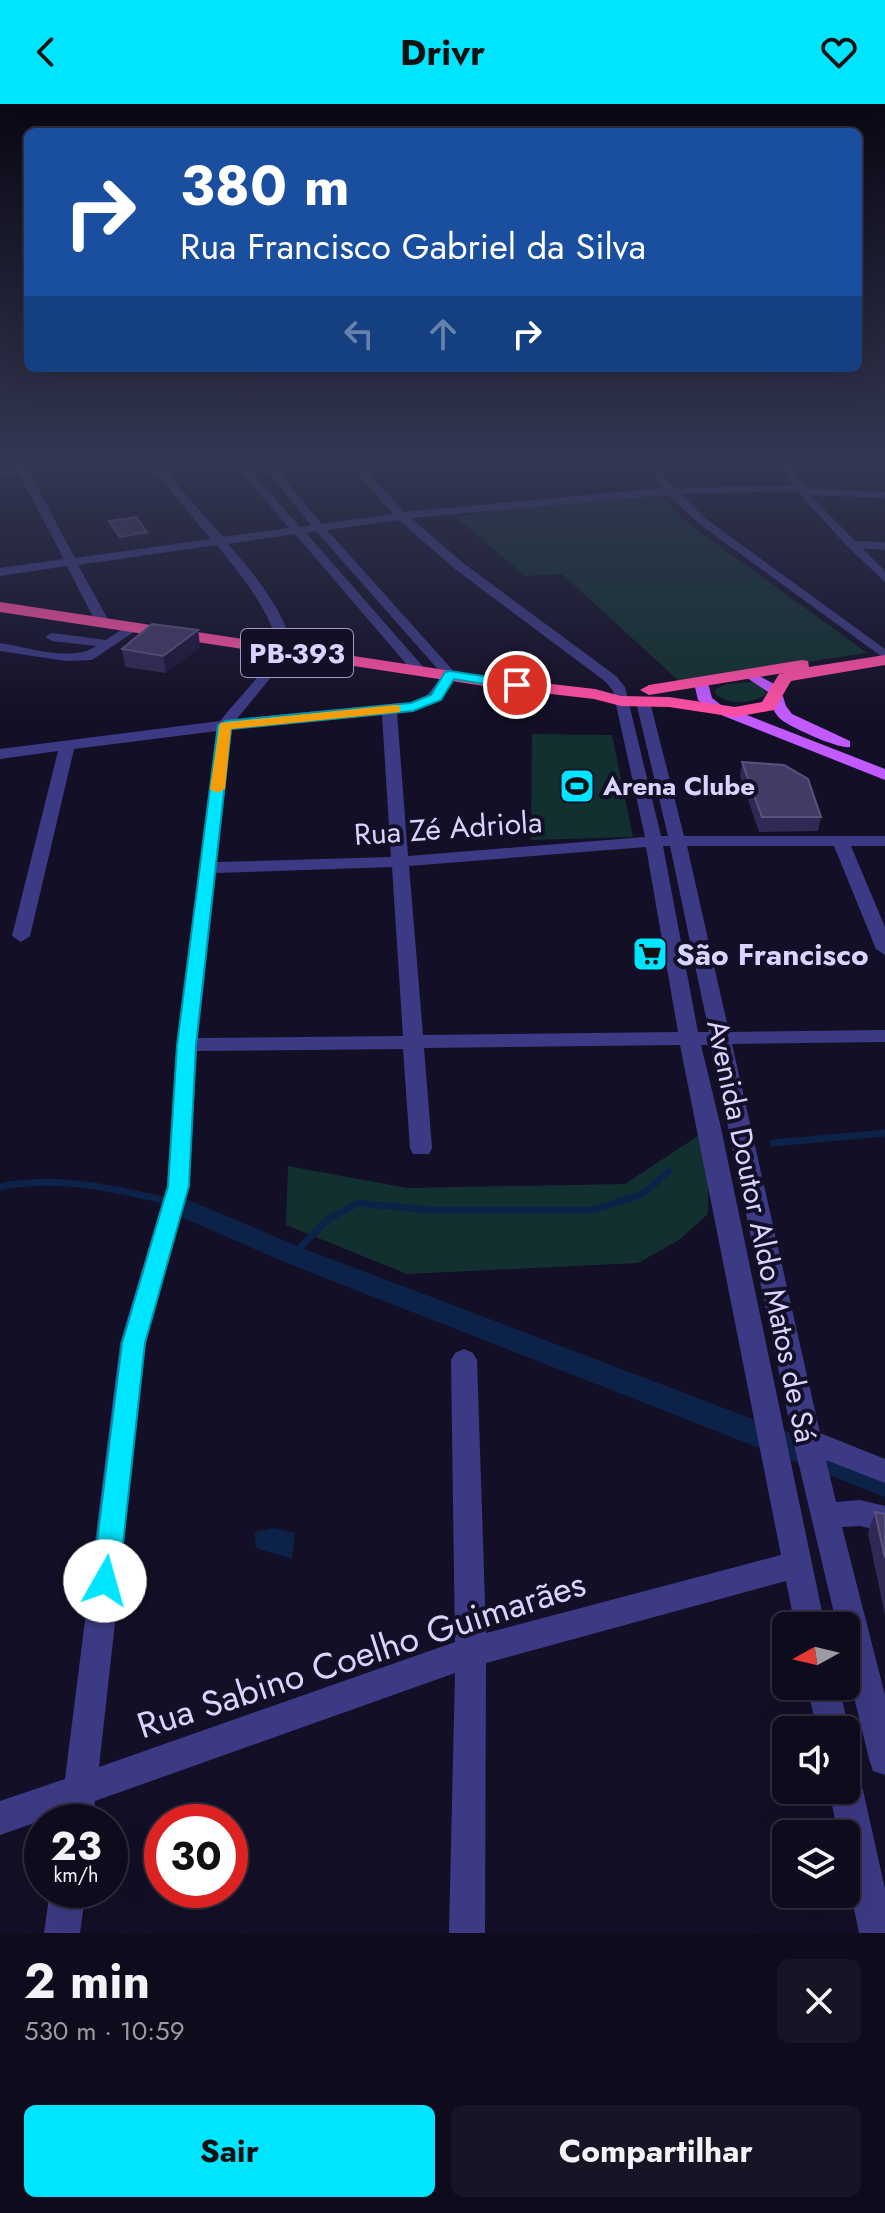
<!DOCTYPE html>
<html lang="pt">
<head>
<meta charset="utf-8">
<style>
	:root { --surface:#0e0b1c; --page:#171425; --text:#f1f3f6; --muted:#9b9ba3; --line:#2e2b3b; --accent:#00e5ff }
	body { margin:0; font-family:Jost,sans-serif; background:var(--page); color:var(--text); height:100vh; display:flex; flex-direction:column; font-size:30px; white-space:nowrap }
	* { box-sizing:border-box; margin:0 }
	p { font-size:26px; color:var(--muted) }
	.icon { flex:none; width:44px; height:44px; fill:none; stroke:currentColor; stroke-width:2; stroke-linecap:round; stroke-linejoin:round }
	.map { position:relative; height:1829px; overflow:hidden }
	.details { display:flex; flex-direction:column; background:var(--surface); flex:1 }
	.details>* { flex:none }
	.hud { position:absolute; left:24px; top:24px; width:838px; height:244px; border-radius:12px; box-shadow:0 8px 32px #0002,0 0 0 2px var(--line); background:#1a4fa0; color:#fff; overflow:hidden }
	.needle { width:52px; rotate:262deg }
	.buttons { position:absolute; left:772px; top:1508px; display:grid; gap:16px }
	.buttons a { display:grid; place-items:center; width:88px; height:88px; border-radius:12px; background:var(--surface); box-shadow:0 8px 32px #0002,0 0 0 2px var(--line); font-size:40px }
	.speed { position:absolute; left:24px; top:1700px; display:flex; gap:16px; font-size:40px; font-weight:700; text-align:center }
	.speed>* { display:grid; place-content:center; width:104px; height:104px; border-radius:50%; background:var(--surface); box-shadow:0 8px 32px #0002,0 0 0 2px var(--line); line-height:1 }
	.speed small { font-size:20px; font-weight:400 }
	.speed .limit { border:12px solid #d22; background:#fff; color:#111 }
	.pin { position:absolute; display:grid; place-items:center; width:68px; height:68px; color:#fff; margin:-34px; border:4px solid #fff; border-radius:50%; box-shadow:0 2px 8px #0007 }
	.me { position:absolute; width:88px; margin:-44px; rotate:7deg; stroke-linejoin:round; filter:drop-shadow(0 0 6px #0008) }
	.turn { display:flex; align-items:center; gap:28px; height:168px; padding:0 24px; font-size:36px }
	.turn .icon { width:104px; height:104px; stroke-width:2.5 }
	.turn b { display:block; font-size:56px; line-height:68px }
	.lanes { display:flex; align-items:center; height:76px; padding:0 24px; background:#0003; justify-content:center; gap:40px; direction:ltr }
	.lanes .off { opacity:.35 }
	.round { display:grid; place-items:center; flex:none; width:84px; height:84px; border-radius:12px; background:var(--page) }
	.head { display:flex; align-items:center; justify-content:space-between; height:136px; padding:0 24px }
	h1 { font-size:48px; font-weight:700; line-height:60px }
	.cta { display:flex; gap:16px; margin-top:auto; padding:16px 24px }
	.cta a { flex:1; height:92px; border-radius:12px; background:var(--accent); color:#111; font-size:32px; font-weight:700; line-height:92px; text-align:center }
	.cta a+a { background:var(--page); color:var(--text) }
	header { display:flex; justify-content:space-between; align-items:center; height:104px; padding:0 24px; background:var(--accent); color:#111; font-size:36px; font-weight:700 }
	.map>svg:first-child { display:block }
	.green { fill:#12302f }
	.water { fill:#0c2248 }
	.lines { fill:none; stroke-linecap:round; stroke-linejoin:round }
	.stream { stroke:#0c2248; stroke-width:7 }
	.canal { fill:#0c2248; fill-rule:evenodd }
	.minor { fill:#3d3a85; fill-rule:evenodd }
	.major { fill:#c25bff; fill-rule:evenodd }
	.highway { fill:#ff4fa3; fill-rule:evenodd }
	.wall { fill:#312854 }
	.shaded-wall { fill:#1d163a }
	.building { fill:#433a66; stroke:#5a527e; stroke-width:2 }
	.route { fill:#00e5ff; stroke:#0095a6; stroke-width:2 }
	.slow { fill:#f59e0b }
	.labels { text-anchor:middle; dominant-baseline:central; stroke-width:8; stroke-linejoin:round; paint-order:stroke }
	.far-poi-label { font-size:26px; font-weight:bold; fill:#d9d4ff; stroke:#130f26; text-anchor:start }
	.shield { fill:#130f26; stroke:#9e99be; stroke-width:2 }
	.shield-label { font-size:28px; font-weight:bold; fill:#d9d4ff }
	.street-label { font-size:30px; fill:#d9d4ff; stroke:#130f26 }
	.poi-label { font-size:30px; font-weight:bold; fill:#d9d4ff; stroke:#130f26; text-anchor:start }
	.near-street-label { font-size:36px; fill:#d9d4ff; stroke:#130f26 }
</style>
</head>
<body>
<header><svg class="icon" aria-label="back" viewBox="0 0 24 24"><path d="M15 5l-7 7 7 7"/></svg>Drivr<svg class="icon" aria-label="heart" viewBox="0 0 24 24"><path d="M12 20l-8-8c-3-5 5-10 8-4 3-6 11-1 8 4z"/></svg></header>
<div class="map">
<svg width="885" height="1829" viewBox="0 0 885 1829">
	<rect width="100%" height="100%" fill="#130f26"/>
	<g class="green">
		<path d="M638,388H658L686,418L867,549L679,577L562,470L525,472L455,412Z"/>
		<path d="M750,578L758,579L767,590C752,599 729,603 715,589L716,585L726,580Z"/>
		<path d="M532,630L612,631L633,733L531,736Z"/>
		<path d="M710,1024L708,1110L679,1136L638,1159L407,1170L286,1121L288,1062L407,1084L625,1080Z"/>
	</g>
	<path class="water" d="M274,1424L295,1429L292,1455L256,1444L254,1428Z"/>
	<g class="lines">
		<g class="stream">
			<path d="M773,1039L885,1029"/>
			<path d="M0,1083C56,1071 112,1084 167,1097"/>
			<path d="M293,1151L327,1116L358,1099L429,1106H593L643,1090L669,1067"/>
		</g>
		<path class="canal" d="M186,1095L302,1144L885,1365V1393L284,1158L177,1111L173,1104L177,1097Z"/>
		<g class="minor">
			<path d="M13,357H23L26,363L99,357L29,368L75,454L211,435L146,357H156L223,433L289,424L232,357H242L300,423L311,421L259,357H269L322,420L393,410L347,357H357L404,408L663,384L646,357H656L665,374L675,384L793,381L777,357H787L806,384L885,388V394L810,391L855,437L885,438V446L862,444L885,467V478L847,442L797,387L681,390L706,415L885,545V555L698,419L669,391L411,414L463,459L616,572L625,583L661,732H668L636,598L643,594L650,598L684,732H885V742H851L885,823V851L876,845L834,742H687L729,928L885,926V938L732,940L820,1329L885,1355V1379L826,1356L836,1398L860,1396L885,1402V1428L860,1422L842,1423L885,1591V1671L873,1667L869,1655L846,1560V1522H837L793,1336L711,941H701L721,1024L825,1522H795L786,1477L486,1559L485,1829H449L455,1569L95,1697L93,1718H59L60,1710L0,1731V1697L65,1675L120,1239L167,1082L177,941L217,627L74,645L30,832L21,838L12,832L58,647L0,655V645L220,617C234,599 266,567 274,548C285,523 233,461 217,441L78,461L110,519L103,523L96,519L67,462L0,472V464L64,455L19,370L0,372V366L16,364ZM399,416L455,465L606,578L613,587L645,733L408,752L397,609C426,605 442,597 457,571L327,426ZM316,427L443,571L427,591L410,598L237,615C247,602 286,558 289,545C295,518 246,460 228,440L295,430L414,569L426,566L306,429ZM382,611L391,753L217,758L232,625ZM663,742H670L709,928H698ZM646,743L678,928L423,931L409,762ZM392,763L403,932L198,934L216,769ZM680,941L781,1451L486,1529L477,1256L473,1249L464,1245L455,1249L451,1256L455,1538L99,1663L146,1239L189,1082L197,947L403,945L410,1044L413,1050H429L432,1044L424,944Z"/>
			<path d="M130,520L137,524L135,527L92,556L66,557L0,547V539C26,543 73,559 96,542L52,537L45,533L52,529L106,536Z"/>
			<path d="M807,1582H839L849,1626L846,1634V1626H817Z"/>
			<path d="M846,1669L858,1674L863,1686L885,1785V1829H859L846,1766V1730H838L829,1686H846Z"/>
			<path d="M50,1786H86L80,1829H44Z"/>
		</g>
		<g class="major">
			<path d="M748,566L780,583L786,602L792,610L850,637V643C838,645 795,625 783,617C773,610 771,599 768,588L741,570Z"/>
			<path d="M701,575L708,579L712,594L721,601L885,665V676L711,607L698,596L694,579Z"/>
		</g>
		<path class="highway" d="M0,498L491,573L595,585L621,592L669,593L735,603L762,598L779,570L784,569L649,591L640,586L649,581L802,556L808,557L809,563L885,551V561L791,577L774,606L735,613L669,603L621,602L594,595L491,583L0,508Z"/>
	</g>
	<g class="wall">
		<path d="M109,417L147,428L148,432L120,437L110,421Z"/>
		<path d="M198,526L200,543L166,569L125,563L122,545Z"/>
		<path d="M742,658L821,713L818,727L759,728L740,672Z"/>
		<path d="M875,1408L885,1410V1512L868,1429Z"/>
	</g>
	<g class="shaded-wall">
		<path d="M147,428L148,432L120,437V433Z"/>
		<path d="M198,526L200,543L166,569L163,552Z"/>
	</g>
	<g class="building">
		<path d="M136,413L147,428L120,433L109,417Z"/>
		<path d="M152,520L198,526L163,552L122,545Z"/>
		<path d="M742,658L784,661L808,675L821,713H762Z"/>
		<path d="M875,1408L885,1410V1454Z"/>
	</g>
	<linearGradient id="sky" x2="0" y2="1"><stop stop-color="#0a0815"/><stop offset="0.58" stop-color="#333752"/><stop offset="1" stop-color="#333752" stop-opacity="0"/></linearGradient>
	<rect width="885" height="613" fill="url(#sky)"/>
	<path class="route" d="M450,567L517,577L524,581L517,585L454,575L441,596L413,607L231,625L196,941L189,1082L145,1239L119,1477L115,1486L105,1489L96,1486L92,1477L122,1239L168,1082L177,941L218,621L225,617L411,599L431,591L445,568Z"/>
	<path class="slow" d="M395,601L400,602V608L231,625L225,685L217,689L210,685L220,619Z"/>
	<defs>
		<symbol id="stadium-square" viewBox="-11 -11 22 22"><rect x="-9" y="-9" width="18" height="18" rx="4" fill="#00e5ff" stroke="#130f26"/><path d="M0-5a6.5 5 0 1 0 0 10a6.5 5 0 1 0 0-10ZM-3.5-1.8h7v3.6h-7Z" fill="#111"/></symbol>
		<symbol id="supermarket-square" viewBox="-11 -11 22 22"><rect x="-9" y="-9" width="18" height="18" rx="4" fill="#00e5ff" stroke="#130f26"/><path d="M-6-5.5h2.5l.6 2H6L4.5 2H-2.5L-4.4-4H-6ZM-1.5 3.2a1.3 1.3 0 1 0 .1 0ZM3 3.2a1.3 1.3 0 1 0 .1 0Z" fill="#111"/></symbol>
	</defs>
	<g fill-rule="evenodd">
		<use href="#stadium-square" x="557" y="662" width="40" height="40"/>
		<use href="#supermarket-square" x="630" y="830" width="40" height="40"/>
	</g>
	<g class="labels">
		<g class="far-poi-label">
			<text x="603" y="682">Arena Clube</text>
		</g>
		<rect class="shield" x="241" y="525" width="112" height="48" rx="6"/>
		<g class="shield-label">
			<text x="297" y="549">PB-393</text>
		</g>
		<g class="street-label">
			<text transform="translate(448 724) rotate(-4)">Rua Zé Adriola</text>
			<text transform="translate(762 1127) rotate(78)">Avenida Doutor Aldo Matos de Sá</text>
		</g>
		<g class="poi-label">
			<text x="676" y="850">São Francisco</text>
		</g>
		<g class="near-street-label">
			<text transform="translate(361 1550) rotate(-18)">Rua Sabino Coelho Guimarães</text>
		</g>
	</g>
</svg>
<div class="buttons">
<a><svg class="needle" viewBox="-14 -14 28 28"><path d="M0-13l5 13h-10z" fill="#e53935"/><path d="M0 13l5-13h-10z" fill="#9b9ba3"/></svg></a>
<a><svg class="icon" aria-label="sound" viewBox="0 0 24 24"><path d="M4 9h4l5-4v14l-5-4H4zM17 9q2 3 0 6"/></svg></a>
<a><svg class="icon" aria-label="layers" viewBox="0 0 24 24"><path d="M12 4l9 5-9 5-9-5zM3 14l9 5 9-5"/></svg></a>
</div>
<div class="speed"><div>23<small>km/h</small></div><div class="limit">30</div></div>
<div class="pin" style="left:517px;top:581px;background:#d93025"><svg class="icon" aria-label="arrive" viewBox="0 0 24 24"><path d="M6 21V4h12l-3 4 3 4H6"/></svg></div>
<svg class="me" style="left:105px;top:1477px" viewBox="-20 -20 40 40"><circle r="19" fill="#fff"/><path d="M0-13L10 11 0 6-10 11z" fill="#00e5ff"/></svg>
<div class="hud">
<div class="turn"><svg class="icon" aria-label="right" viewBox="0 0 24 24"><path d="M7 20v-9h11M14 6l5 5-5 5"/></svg><div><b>380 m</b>Rua Francisco Gabriel da Silva</div></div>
<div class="lanes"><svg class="icon off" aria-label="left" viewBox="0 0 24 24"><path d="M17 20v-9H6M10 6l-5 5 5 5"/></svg><svg class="icon off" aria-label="ahead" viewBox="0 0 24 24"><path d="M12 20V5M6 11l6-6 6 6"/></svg><svg class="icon" aria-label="right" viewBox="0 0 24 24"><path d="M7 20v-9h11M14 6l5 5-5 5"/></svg></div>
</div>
</div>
<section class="details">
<div class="head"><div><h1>2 min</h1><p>530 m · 10:59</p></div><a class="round"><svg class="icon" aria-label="close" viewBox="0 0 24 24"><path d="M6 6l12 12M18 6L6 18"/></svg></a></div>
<div class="cta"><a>Sair</a><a>Compartilhar</a></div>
</section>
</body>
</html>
